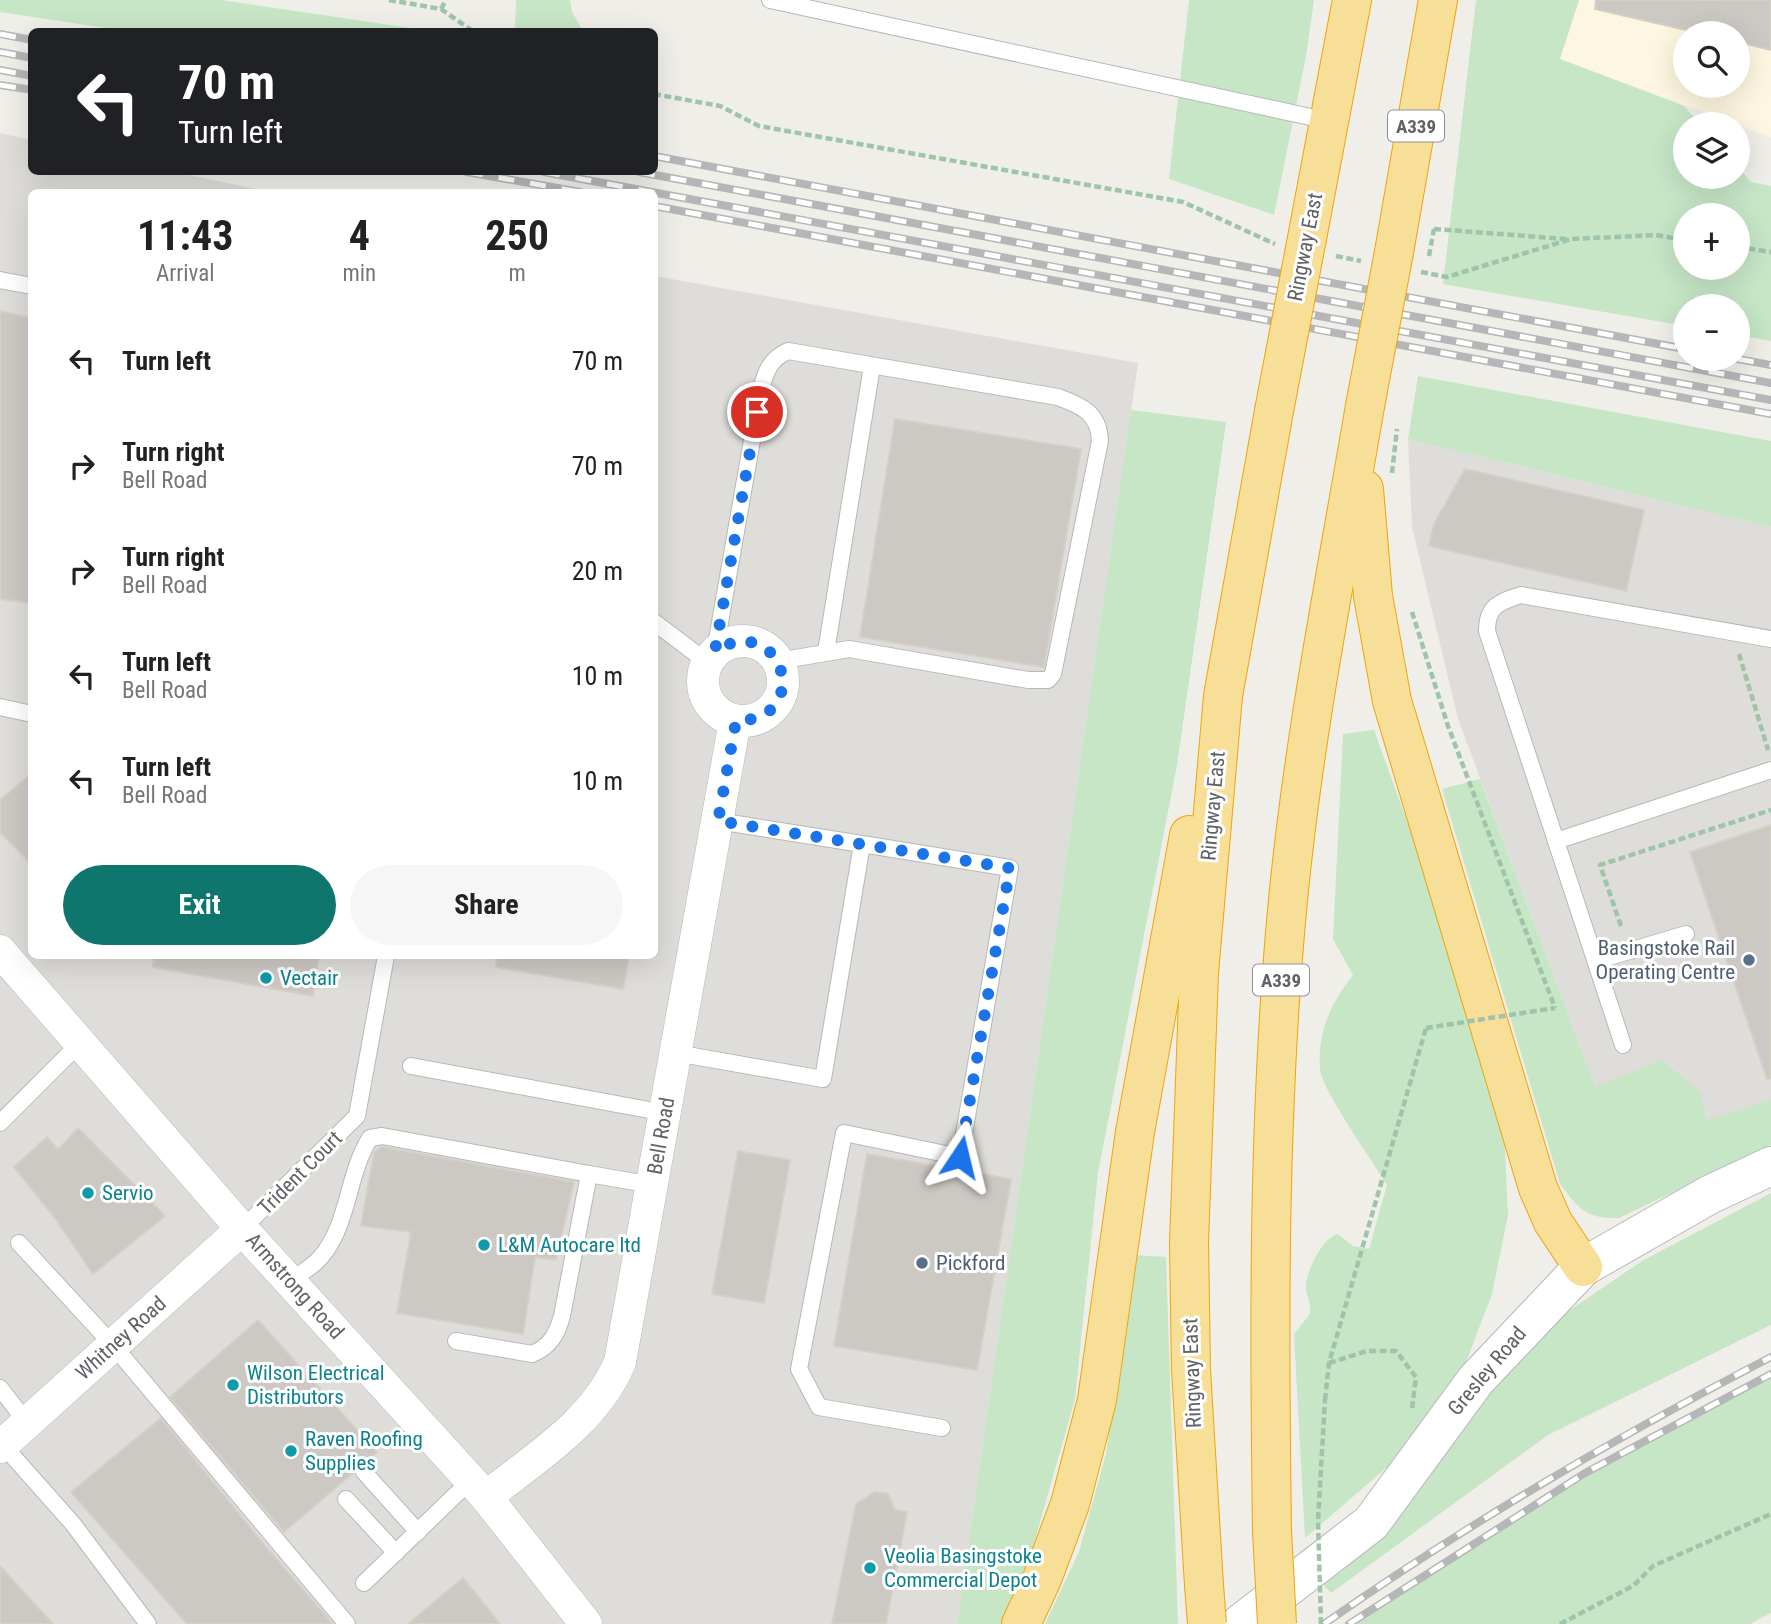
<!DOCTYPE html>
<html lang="en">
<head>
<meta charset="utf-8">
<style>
	:root { --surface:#fff; --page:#f6f6f6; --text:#222; --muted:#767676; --accent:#0f766e }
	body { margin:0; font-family:"Roboto Condensed",sans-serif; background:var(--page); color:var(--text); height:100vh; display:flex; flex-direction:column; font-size:26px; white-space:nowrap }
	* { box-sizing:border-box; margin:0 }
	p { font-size:23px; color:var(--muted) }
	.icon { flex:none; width:38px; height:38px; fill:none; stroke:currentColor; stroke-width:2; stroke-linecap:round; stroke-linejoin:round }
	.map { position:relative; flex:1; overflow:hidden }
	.details { position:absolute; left:28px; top:189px; width:630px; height:770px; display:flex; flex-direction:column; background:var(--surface); border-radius:10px; box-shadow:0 7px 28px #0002 }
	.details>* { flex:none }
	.top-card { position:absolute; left:28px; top:28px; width:630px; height:147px; border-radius:10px; box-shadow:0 7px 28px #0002; background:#202124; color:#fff; overflow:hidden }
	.buttons { position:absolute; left:1673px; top:21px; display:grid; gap:14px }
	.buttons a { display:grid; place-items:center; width:77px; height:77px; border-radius:50%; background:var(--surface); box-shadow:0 7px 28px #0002; font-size:35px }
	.pin { position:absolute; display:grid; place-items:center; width:60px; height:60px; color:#fff; margin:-30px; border:4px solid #fff; border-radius:50%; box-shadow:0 2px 7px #0007 }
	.me { position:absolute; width:77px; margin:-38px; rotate:10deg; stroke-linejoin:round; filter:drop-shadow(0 0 5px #0008) }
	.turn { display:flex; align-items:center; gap:24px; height:147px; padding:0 35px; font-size:32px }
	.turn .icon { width:91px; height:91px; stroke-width:2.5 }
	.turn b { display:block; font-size:49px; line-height:60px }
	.eta { display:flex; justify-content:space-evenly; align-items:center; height:119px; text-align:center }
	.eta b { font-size:42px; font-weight:700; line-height:49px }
	.primary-button { display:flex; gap:14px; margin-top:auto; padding:14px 35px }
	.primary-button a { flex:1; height:80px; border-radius:42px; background:var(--accent); color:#fff; font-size:28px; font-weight:700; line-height:80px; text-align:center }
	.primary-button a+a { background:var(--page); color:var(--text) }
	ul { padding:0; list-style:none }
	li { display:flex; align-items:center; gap:21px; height:105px; padding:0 35px }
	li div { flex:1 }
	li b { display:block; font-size:26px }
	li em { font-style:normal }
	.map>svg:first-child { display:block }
	.commercial { fill:#fdf6e0; fill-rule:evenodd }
	.industrial { fill:#dfddda }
	.green { fill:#c6e6c6; fill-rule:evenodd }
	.building { fill:#ccc9c4; stroke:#d5d0c6; stroke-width:2 }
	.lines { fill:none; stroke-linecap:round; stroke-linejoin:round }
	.lane-casing { stroke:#b5b8bb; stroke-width:18 }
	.street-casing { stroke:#b5b8bb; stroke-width:33 }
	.secondary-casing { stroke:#b4b7bb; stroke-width:40 }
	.highway-casing { stroke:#eda50b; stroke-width:40 }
	.path { stroke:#9ec4a9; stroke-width:4.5; stroke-dasharray:7 3.5; stroke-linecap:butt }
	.lane { stroke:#fff; stroke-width:16 }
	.street { stroke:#fff; stroke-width:32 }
	.secondary { stroke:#fff; stroke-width:38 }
	.highway { stroke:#f8df97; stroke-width:38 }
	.rail-casing { stroke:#b5b6b7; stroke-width:8 }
	.rail { stroke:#fff; stroke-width:5; stroke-dasharray:16; stroke-linecap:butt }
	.highway-bridge-casing { stroke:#eda50b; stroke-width:40; stroke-linecap:butt }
	.path-bridge { stroke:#9ec4a9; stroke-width:4.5; stroke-dasharray:7 3.5; stroke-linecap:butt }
	.highway-bridge { stroke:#f8df97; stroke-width:38 }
	.route { stroke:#1a73e8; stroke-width:12; stroke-dasharray:0 21.6 }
	.service-dot { fill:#5c6f8a; stroke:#fff; stroke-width:2.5 }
	.culture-dot { fill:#0f9aa8; stroke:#fff; stroke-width:2.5 }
	.labels { text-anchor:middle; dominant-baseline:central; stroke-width:6; stroke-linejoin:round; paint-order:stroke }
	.shield { fill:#fff; stroke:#8f9295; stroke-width:2 }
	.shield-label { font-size:19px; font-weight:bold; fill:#5f6367 }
	.street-label { font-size:21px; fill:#5f6367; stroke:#fff }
	.service-label { font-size:21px; fill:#4e5e75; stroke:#fff; text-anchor:end }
	.culture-label { font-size:21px; fill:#0d838f; stroke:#fff; text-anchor:start }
</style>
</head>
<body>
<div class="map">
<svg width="1771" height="1624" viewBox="0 0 1771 1624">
	<rect width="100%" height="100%" fill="#f0eee8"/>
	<path class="commercial" d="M1570,0H1771V137L1560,59ZM1685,33H1738V86H1685Z"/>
	<g class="industrial">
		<path d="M0,133L31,140L32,172H174L270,192H32V956H654L655,276L1138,363L957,1624H0Z"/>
		<path d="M1408,439L1771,527V1100L1618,1149L1458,719L1412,527Z"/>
	</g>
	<g class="green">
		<path d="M0,0H221L424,30L132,32L0,12Z"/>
		<path d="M516,0H570L572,12L583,31H515Z"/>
		<path d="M1189,0H1314L1306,56L1274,215L1169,179Z"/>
		<path d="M1476,0H1579L1560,59L1684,106L1700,124H1685V177H1738V167L1751,182L1771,186V341L1738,335V306H1685V326L1443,284ZM1738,215V268H1685V215Z"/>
		<path d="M1418,376L1771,441V527L1408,439Z"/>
		<path d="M1131,410L1226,422L1177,765L1098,1173L1075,1399L1027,1568L1001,1624H957Z"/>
		<path d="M1374,730L1450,940L1504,1129L1508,1215L1492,1294L1464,1367L1407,1450L1305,1538L1294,1334L1310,1314C1312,1303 1305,1295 1306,1285C1307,1270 1323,1237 1338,1234L1353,1246L1369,1249L1387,1185C1373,1161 1322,1091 1320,1069C1317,1032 1331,1003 1353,975L1333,939L1343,734Z"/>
		<path d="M1480,779L1595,1087L1662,1060L1700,1092L1706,1120L1771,1100V1145L1619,1218C1586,1219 1579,1209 1560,1184L1442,789Z"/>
		<path d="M1771,1193V1325L1548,1435L1331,1593L1314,1574L1551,1323L1642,1261Z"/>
		<path d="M1134,1255L1166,1257L1178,1624H1045L1079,1552L1106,1454Z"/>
		<path d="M1771,1379V1613L1750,1624H1349L1585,1473Z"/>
	</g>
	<g class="building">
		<path d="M1596,0H1771V50L1738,42V33H1699L1595,9Z"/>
		<path d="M0,311L32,318V603L0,599Z"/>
		<path d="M895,419L1081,449L1044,667L860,637Z"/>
		<path d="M1465,469L1644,510L1626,591L1429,546L1434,524Z"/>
		<path d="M32,773V865L0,832V800Z"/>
		<path d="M1771,825V1078L1767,1079L1690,852Z"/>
		<path d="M154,956H319L313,996L153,967Z"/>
		<path d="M497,956H629L623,989L496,967Z"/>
		<path d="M78,1128L165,1216L93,1274L55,1218L14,1167L47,1137L58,1150Z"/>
		<path d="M382,1147L574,1182L556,1260L535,1257L523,1334L397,1313L411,1232L361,1226L374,1152Z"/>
		<path d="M738,1151L790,1160L764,1303L712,1294Z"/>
		<path d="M867,1154L1011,1179L977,1370L834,1346Z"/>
		<path d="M258,1320L377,1452L366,1462L358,1464L354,1472L284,1532L170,1397Z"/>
		<path d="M161,1418L266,1547L333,1624H187L71,1492Z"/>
		<path d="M875,1492L888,1494L895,1510L907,1512L886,1624H832L856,1504Z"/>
		<path d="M0,1566L53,1624H0Z"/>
		<path d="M463,1578L500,1624H408Z"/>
	</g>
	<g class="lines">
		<defs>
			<g id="lane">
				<path d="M770,0L1329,121"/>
				<path d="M0,280L32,286"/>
				<path d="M654,622L707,662"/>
				<path d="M715,651L761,389C766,371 770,359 788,351L1058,397C1082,406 1099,413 1100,441L1053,674L1048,680H1028L849,649L778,661"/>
				<path d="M826,652L872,366"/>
				<path d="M0,707L32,714"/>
				<path d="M1556,841L1771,770"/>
				<path d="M862,844L1010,868L960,1157L844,1133L799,1369L819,1407L942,1428"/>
				<path d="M1596,961L1686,934"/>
				<path d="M1623,1045L1487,631C1487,606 1499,602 1521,595L1771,639"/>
				<path d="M676,1053L823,1079L862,844L718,821"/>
				<path d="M411,1066L665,1113"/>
				<path d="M0,1123L80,1043"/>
				<path d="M242,1229L357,1116L386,956"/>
				<path d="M19,1243L112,1344L347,1624"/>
				<path d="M290,1281C300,1274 312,1267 320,1258C349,1226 347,1174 370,1138L382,1136L589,1174"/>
				<path d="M456,1341L532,1354C550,1347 557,1334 562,1316L589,1174L652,1185"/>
				<path d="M0,1388L27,1423"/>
				<path d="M3,1445L73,1524L148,1624"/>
				<path d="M364,1472L418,1532"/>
				<path d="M346,1499L396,1553"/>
				<path d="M364,1583L471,1480"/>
			</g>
			<g id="street">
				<circle cx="743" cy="681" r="40"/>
				<path d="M0,951L242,1229L486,1497L586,1624"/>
				<path d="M0,1447L242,1229"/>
				<path d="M486,1497C535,1458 595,1422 620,1362L735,721"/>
			</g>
			<path id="secondary" d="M1240,1624L1371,1523L1476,1380L1583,1267L1709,1195L1771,1166"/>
			<g id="highway">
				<path d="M1308,233L1352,0"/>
				<path d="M1394,252L1438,0"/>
				<path d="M1364,489L1373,596L1392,701L1538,1188L1553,1222L1583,1267"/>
				<path d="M1272,1531C1269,1320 1268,1110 1288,900C1304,734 1337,571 1365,406"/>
				<path d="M1204,1585L1191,1370L1189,1242L1199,973L1223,696L1274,411"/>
				<path d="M1021,1624L1042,1579L1070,1504L1097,1400L1135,1132L1189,835"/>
			</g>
		</defs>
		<use href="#lane" class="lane-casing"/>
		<use href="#street" class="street-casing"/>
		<use href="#secondary" class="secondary-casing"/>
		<use href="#highway" class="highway-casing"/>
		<g class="path">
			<path d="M389,0L441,9L474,32"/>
			<path d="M441,9L446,0"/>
			<path d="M654,94L720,106L759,126L1183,202L1275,244"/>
			<path d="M1434,229L1566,239"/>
			<path d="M1738,247L1771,252"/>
			<path d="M1336,256L1361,261"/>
			<path d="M1421,272L1447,277L1571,239L1656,235L1685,240"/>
			<path d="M1392,473L1397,429"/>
			<path d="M1412,612L1448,726L1555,1008"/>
			<path d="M1739,654L1768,750"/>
			<path d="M1621,926L1600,865L1771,810"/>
			<path d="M1329,1363L1367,1351H1396L1416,1377L1412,1409"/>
			<path d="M1325,1400L1329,1363L1426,1028"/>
			<path d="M1560,1624L1633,1586L1653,1566L1771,1514"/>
		</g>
		<use href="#lane" class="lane"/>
		<use href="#street" class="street"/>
		<use href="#secondary" class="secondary"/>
		<use href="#highway" class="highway"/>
		<defs>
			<g id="rail">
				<path d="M0,34L32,40"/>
				<path d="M0,52L32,58"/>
				<path d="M0,70L32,76"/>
				<path d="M0,85L32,90"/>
				<path d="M654,156L1685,349"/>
				<path d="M467,172L580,192"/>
				<path d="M544,172L1771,400"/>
				<path d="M639,172L1771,383"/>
				<path d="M654,206L1771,414"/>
				<path d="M1738,359L1771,365"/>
				<path d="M1324,1624C1467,1524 1616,1437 1771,1357"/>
				<path d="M1349,1624L1585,1473L1771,1374"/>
			</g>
		</defs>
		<use href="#rail" class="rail-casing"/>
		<use href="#rail" class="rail"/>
		<defs>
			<g id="highway-bridge">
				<path d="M1365,406L1394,252"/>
				<path d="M1274,411L1308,233"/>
				<path d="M1272,1531L1277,1624"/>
				<path d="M1204,1585L1207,1624"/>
			</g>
		</defs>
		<use href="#highway-bridge" class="highway-bridge-casing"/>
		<g class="path-bridge">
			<path d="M1429,256L1434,229"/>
			<path d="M1426,1028L1555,1008"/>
			<path d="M1321,1624L1318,1520L1325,1400"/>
		</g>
		<use href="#highway-bridge" class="highway-bridge"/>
	</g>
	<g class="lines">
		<path class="route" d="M757,412L715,651C782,609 816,720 736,721L718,821L1010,868L960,1157"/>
	</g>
	<g class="service-dot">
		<circle cx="1749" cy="960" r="7"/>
		<circle cx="922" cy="1263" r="7"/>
	</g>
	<g class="culture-dot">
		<circle cx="266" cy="978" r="7"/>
		<circle cx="88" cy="1193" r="7"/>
		<circle cx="484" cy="1245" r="7"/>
		<circle cx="233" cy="1385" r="7"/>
		<circle cx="291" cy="1451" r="7"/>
		<circle cx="870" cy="1568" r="7"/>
	</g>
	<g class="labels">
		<g class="shield">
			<rect x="1388" y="110.5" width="56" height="31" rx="5"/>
			<rect x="1253" y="964.5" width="56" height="31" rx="5"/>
		</g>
		<g class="shield-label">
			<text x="1416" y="126">A339</text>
			<text x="1281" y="980">A339</text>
		</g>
		<g class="street-label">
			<text transform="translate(1305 247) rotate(-79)">Ringway East</text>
			<text transform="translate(1213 806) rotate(-85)">Ringway East</text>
			<text transform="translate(661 1136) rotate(-80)">Bell Road</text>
			<text transform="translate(300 1173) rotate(-45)">Trident Court</text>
			<text transform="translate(295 1286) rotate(48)">Armstrong Road</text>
			<text transform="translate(121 1338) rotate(-42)">Whitney Road</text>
			<text transform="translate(1487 1371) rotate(-50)">Gresley Road</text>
			<text transform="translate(1192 1373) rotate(-92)">Ringway East</text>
		</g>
		<g class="service-label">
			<text x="1735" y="948">Basingstoke Rail<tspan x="1735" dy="24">Operating Centre</tspan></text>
			<text x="936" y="1263" text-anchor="start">Pickford</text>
		</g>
		<g class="culture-label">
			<text x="280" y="978">Vectair</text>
			<text x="102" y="1193">Servio</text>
			<text x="498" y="1245">L&amp;M Autocare ltd</text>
			<text x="247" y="1373">Wilson Electrical<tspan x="247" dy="24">Distributors</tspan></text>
			<text x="305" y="1439">Raven Roofing<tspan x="305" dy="24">Supplies</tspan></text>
			<text x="884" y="1556">Veolia Basingstoke<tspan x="884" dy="24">Commercial Depot</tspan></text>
		</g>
	</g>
</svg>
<div class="buttons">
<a><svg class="icon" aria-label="search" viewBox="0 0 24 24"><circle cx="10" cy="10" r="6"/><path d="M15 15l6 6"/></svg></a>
<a><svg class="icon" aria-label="layers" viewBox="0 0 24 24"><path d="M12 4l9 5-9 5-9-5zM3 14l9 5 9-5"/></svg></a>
<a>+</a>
<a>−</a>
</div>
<div class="pin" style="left:757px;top:412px;background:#d93025"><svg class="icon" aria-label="arrive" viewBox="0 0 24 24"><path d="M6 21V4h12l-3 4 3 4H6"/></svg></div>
<svg class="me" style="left:960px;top:1157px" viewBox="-20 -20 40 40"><path d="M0-17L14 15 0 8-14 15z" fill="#1a73e8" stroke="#fff" stroke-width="4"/></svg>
<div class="top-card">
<div class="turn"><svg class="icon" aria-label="left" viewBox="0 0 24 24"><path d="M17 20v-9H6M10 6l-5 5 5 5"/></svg><div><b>70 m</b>Turn left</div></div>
</div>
<section class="details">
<div class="eta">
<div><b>11:43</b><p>Arrival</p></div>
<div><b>4</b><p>min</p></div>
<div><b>250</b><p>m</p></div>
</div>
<ul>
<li><svg class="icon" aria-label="left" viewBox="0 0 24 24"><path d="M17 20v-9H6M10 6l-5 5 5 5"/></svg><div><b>Turn left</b></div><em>70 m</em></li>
<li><svg class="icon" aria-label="right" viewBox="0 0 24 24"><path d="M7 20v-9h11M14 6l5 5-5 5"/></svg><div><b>Turn right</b><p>Bell Road</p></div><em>70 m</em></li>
<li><svg class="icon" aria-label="right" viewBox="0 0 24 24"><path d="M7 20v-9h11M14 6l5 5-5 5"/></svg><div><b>Turn right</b><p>Bell Road</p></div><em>20 m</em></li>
<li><svg class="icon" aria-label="left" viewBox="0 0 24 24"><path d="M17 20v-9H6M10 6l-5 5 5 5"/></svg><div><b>Turn left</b><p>Bell Road</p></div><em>10 m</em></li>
<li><svg class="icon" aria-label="left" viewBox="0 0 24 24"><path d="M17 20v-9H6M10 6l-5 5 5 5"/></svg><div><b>Turn left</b><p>Bell Road</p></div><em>10 m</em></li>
</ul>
<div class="primary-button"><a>Exit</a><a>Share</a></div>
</section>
</div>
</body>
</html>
